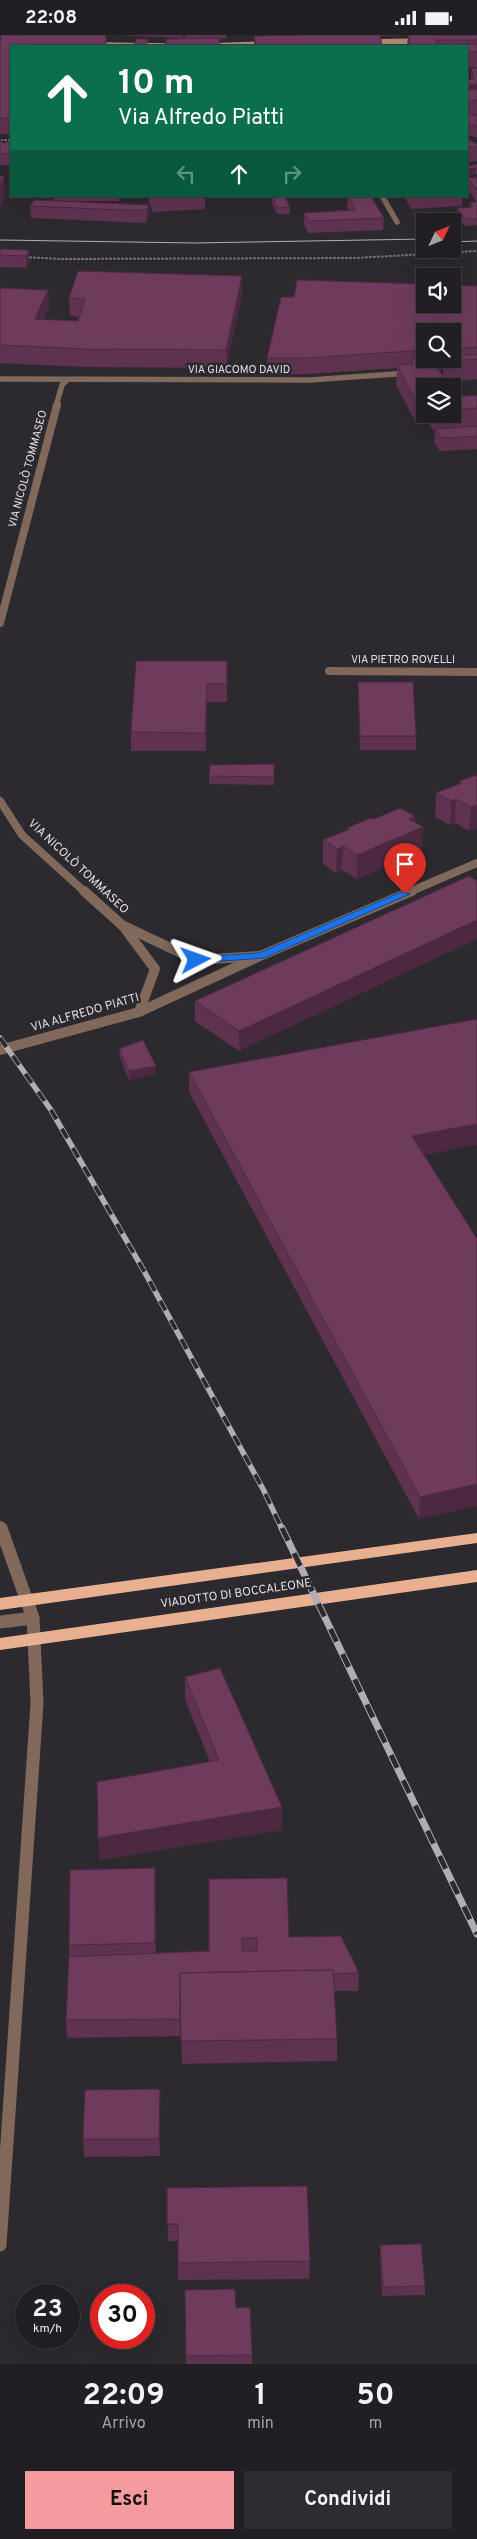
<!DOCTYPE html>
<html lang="it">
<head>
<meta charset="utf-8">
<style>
	:root { --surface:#211f23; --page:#2d2c30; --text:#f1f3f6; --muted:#a2a2a6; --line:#3e3d41; --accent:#f59b9d }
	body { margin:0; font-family:Overpass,sans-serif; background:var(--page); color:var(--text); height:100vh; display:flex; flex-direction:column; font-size:19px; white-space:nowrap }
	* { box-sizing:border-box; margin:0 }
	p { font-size:16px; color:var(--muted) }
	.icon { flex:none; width:28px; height:28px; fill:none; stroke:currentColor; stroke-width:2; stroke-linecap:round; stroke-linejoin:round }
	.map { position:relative; height:2329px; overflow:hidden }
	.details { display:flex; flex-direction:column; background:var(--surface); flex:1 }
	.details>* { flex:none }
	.banner { position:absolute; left:10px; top:10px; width:458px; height:152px; border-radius:0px; box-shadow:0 5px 20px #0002,0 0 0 1px var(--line); background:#0b6e4f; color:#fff; overflow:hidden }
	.needle { width:32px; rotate:47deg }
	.buttons { position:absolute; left:416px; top:178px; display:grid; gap:10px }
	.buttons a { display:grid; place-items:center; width:45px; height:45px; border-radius:0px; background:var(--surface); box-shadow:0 5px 20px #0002,0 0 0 1px var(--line); font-size:25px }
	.speed { position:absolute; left:15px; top:2249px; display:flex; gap:10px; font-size:25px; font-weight:700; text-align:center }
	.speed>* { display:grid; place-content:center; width:65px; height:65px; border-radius:50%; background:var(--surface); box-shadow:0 5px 20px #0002,0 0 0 1px var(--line); line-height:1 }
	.speed small { font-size:12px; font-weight:400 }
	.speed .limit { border:8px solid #d22; background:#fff; color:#111 }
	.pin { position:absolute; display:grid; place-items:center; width:42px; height:42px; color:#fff; margin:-51px -21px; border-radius:50% 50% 50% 0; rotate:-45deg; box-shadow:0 0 5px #0007 }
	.pin .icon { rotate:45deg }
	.me { position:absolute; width:55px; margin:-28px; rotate:86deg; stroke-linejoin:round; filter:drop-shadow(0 0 4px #0008) }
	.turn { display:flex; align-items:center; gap:18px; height:105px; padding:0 25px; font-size:22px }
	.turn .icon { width:65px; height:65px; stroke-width:2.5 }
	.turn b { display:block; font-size:35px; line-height:42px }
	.lanes { display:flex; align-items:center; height:48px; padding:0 25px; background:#0003; justify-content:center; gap:25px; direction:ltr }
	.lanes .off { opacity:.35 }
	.eta { display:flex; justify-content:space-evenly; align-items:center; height:85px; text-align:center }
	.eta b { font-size:30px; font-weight:700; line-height:35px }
	.action { display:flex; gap:10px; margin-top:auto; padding:10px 25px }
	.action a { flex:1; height:58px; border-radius:0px; background:var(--accent); color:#111; font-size:20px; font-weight:700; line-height:58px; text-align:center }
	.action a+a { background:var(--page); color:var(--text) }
	.status { display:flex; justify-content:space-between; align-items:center; height:35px; padding:0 25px; background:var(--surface); direction:ltr }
	.status svg { height:14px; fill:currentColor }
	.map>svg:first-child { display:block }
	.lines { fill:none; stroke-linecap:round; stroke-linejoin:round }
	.path { stroke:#6f6c72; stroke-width:2; stroke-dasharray:3 1; stroke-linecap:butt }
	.minor-far3 { stroke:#80685a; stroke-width:5.5 }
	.minor-far2 { stroke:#80685a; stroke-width:8 }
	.minor-far1 { stroke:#80685a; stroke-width:10 }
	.minor { stroke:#80685a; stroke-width:13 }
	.tertiary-far1 { stroke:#80685a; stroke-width:8 }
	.tertiary { stroke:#80685a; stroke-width:10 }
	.secondary { stroke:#b18a74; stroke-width:5.5 }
	.trunk { fill:#e8b090; fill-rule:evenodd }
	.tram { stroke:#b1aeb3; stroke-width:1 }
	.rail-far1-casing { stroke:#b1aeb3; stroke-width:5.5 }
	.rail-casing { stroke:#b1aeb3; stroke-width:7 }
	.rail-far1 { stroke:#2c292f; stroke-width:4; stroke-dasharray:11; stroke-linecap:butt }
	.rail { stroke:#2c292f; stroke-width:5; stroke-dasharray:14; stroke-linecap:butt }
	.wall { fill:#5f3350; fill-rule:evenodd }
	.shaded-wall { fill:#4d2941 }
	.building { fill:#6e3b5d; stroke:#4d2941; fill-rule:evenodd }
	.route { fill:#1a73e8; stroke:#114b97 }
	.labels { text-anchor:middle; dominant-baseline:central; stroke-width:5; stroke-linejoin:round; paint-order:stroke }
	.far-street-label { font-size:11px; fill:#e1dee3; stroke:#2c292f }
	.street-label { font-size:12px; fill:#e1dee3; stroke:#2c292f }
</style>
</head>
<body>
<div class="status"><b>22:08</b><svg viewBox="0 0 49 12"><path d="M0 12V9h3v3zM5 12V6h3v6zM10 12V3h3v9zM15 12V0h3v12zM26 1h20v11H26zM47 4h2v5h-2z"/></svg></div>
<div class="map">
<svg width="477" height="2329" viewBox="0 0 477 2329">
	<rect width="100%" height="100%" fill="#2c292f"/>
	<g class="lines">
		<g class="path">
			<path d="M0,105H11"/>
			<path d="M25,222L60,224L356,223L477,216"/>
		</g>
		<g class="minor-far3">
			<path d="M382,161L397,187"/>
			<path d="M0,344L310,345L409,338"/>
			<path d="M56,371L62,350L67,345"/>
		</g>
		<g class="minor-far2">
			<path d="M0,588L57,370"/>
			<path d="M329,636L477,637"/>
			<path d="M0,766L22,800L85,857"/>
		</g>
		<g class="minor-far1">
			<path d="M84,856L123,891L155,934L139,977"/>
			<path d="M124,891L196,925L259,921"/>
			<path d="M0,1491L1,1494"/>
		</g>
		<g class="minor">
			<path d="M0,1587L33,1583"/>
			<path d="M0,2210L37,1668L33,1583L1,1493"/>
		</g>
		<path class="tertiary-far1" d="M409,857L477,828"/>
		<path class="tertiary" d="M0,1015L139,977L260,921L412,856"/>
		<g class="secondary">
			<path d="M368,7L421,6"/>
			<path d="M93,10L179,11"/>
			<path d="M206,11L266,9"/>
		</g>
		<g class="trunk">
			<path d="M477,1498V1508L0,1575V1563Z"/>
			<path d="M477,1535V1547L0,1615V1603Z"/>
		</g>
		<g class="tram">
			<path d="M0,205L194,208L425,204"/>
			<path d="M452,207L477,206"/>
		</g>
		<defs>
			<path id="rail-far1" d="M0,1003L51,1075L144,1236L263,1454L282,1494"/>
			<path id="rail" d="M282,1493L477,1899"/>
		</defs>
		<use href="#rail-far1" class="rail-far1-casing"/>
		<use href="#rail" class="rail-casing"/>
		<use href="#rail-far1" class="rail-far1"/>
		<use href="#rail" class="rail"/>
	</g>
	<g class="wall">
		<path d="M114,0H183V3Z"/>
		<path d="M185,0H226V4L185,3Z"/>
		<path d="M306,0H477V32H466V11H407L408,0L380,1L382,11H254V1Z"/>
		<path d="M0,10L11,11V99H0Z"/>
		<path d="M471,33H477V103L466,99V45L471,44Z"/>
		<path d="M466,103L477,109V126L466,127Z"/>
		<path d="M0,104L3,108L11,106V130H1L0,132Z"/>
		<path d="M477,129V140L475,139L469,141L466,140V132Z"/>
		<path d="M477,142V190L465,191L457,179V173L470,172V167H476L468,154V143Z"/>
		<path d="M54,161H119V166H69L149,170V181L146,188L31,183L30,171L54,166Z"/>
		<path d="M149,161H205V174L153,177L149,167Z"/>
		<path d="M272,161L290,172V179H277L272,168Z"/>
		<path d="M348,161L384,183L383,195L308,198L304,189V178L349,175L347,173Z"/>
		<path d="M404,161H462V171L411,174Z"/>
		<path d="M0,214L29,215V227L26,233L0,232Z"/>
		<path d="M242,241V258L226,333L84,332L0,328V253L48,255L49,273L43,285L78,286L79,282L70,281L69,263Z"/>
		<path d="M477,251V344L446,347L425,351V379H452V357L455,362L477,360V414L440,416L434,407L435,396H434L425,383L414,384L396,350L397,333L307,339L267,340V323L294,262ZM425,296H452V324H425ZM443,330V341L436,331Z"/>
		<path d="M227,626V667H207L206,716H131V697Z"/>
		<path d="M358,647L416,701V715H360L358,661Z"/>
		<path d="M274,729V750L209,749V741Z"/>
		<path d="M477,740V793L469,796L455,788L450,790L435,782L436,758L459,749V746Z"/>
		<path d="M415,781V787L422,816L357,844L342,835L336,838L323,829V805L347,795V793L374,784Z"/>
		<path d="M469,841L239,1016L195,986V966Z"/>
		<path d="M477,984V1109L424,1120L477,1204L419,1484L189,1057V1037Z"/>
		<path d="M119,1014L156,1039L129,1045L120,1022Z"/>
		<path d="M185,1642L282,1772V1795L99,1825L210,1727L185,1664Z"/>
		<path d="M209,1844L289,1902L359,1938L358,1956H334L337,2004V2026L182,2029L180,1960V2001L67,2003L66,1985L69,1922V1910L155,1861L156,1918L209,1916Z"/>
		<path d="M160,2072V2121L84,2122L83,2104Z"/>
		<path d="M167,2153L310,2226L309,2244L178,2245V2206H168Z"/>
		<path d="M380,2210L425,2251V2260L382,2261L380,2220Z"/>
		<path d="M185,2255L252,2320V2329H186Z"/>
	</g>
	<g class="shaded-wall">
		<path d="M477,49V65L466,66V50Z"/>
		<path d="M475,133V139L469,141V134Z"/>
		<path d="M4,141L5,159L0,174V153Z"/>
		<path d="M149,170V181L146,188V176Z"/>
		<path d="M29,215V227L26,233V221Z"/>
		<path d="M242,241V258L226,333V315Z"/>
		<path d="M48,255L49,273L35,303V284Z"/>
		<path d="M425,363V383L414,384L415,364Z"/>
		<path d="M207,649V667L206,716L205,698Z"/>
		<path d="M456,764L455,788L450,790L451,766Z"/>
		<path d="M477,770V793L469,796L471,772Z"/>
		<path d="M415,781L414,796L423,792L422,816L357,844V820L409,784Z"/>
		<path d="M343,811L342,835L336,838L337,814Z"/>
		<path d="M477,885V904L239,1016V996Z"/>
		<path d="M156,1031V1039L129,1045V1036Z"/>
		<path d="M477,1089V1109L412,1122V1101Z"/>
		<path d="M477,1449V1471L419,1484L420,1462Z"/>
		<path d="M282,1772V1795L99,1825L98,1803Z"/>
		<path d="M160,2054V2121L159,2104Z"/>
	</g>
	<g class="building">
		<path d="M1,0H106V11H11V83H0V10Z"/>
		<path d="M306,0H380L382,11H256L254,1Z"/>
		<path d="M408,0H477V5H436L437,10L477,9V17H466V11H410Z"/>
		<path d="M219,3L220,11H165L166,4Z"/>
		<path d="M136,4H148L146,11H134Z"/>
		<path d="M471,33H477V49L466,50V45L474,44Z"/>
		<path d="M477,54V65L466,66V55Z"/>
		<path d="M477,80V92L466,87V81Z"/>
		<path d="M466,103L477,109V112H466Z"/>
		<path d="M0,104L3,108L11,106V118L0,119Z"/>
		<path d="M477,129V134L475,133L469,134L466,133V132Z"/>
		<path d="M0,141H4L0,153Z"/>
		<path d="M477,142V155L468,143Z"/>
		<path d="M272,161H285L290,172L277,173Z"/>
		<path d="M348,161H371L384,183L309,186L304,178L355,175Z"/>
		<path d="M34,165L149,170L146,176L30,171Z"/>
		<path d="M470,167H477V184H465L457,173L473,172Z"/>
		<path d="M0,214L29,215L26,221L0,220Z"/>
		<path d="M78,236L242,241L226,315L84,314L0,310V253L48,255L35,284L78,286L85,264L69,263Z"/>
		<path d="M297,245L425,249V269H452V250L477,251V312L452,314V296H425V315L307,323H267L281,262H294Z"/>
		<path d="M477,319V324L447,326L445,324H452V321Z"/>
		<path d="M425,323L432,324L449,351H425V363L415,364L397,330L413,329L411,325Z"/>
		<path d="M452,357L455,362L477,360V373L452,375Z"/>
		<path d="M477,391V401L441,403L435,394Z"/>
		<path d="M136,626H227V649H207L205,698L131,697Z"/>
		<path d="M358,647H413L416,701H360Z"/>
		<path d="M274,729V742L209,741L210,730Z"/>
		<path d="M477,740V770L471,772L456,764L451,766L436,758L462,748L459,746Z"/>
		<path d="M400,773L415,781L409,784L423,792L357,820L343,811L337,814L323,805L350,794L347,793L371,783L374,784Z"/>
		<path d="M469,841L477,846V885L239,996L195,966Z"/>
		<path d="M477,984V1089L412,1101L477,1204V1449L420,1462L189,1037Z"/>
		<path d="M143,1005L156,1031L129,1036L119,1014Z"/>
		<path d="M220,1633L282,1772L98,1803L97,1747L219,1725L185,1642Z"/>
		<path d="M155,1833V1908L69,1910L70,1835Z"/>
		<path d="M287,1843L289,1902L341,1901L359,1938L333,1939V1935L180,1938V1984L66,1985L69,1922L209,1916V1844ZM242,1903H257V1916H242Z"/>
		<path d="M333,1935L337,2004L181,2006L180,1938Z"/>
		<path d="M160,2054L159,2104H83L85,2055Z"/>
		<path d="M307,2151L310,2226L178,2228V2189H167V2153Z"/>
		<path d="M421,2209L425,2251L383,2252L380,2210Z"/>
		<path d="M235,2254L236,2273L250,2272L252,2320L186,2321L185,2255Z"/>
	</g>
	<path class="route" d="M401,857L410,859L264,923L196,928L191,925L196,922L259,918Z"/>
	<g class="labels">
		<g class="far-street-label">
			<text x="239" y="335">VIA GIACOMO DAVID</text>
			<text transform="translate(28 434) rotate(-75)">VIA NICOLÒ TOMMASEO</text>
			<text x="403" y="625">VIA PIETRO ROVELLI</text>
		</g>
		<g class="street-label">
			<text transform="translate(78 832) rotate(43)">VIA NICOLÒ TOMMASEO</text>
			<text transform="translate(85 978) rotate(-16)">VIA ALFREDO PIATTI</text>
			<text transform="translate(236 1559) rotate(-8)">VIADOTTO DI BOCCALEONE</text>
		</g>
	</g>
</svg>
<div class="buttons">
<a><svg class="needle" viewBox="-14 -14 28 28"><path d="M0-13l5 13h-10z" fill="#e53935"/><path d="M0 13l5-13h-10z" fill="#a2a2a6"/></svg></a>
<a><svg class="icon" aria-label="sound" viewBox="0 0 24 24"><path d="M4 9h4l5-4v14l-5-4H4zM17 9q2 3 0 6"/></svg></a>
<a><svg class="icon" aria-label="search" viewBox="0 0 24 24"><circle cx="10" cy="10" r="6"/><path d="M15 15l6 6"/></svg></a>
<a><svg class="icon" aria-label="layers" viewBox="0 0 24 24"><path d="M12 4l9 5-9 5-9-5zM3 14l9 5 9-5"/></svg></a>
</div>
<div class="speed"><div>23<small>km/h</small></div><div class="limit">30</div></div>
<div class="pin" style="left:405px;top:859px;background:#d93025"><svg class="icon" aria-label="arrive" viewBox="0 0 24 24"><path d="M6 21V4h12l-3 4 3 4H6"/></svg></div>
<svg class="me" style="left:196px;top:925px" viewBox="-20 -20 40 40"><path d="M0-17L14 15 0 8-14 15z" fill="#1a73e8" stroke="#fff" stroke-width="4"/></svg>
<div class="banner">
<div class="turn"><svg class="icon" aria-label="ahead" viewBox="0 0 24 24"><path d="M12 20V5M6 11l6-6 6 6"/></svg><div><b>10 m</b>Via Alfredo Piatti</div></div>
<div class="lanes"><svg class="icon off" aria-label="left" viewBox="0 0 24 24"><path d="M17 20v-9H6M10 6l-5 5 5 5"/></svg><svg class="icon" aria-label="ahead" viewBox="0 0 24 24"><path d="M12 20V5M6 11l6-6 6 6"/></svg><svg class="icon off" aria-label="right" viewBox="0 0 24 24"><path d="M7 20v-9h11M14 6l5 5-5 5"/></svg></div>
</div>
</div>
<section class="details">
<div class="eta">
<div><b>22:09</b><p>Arrivo</p></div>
<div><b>1</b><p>min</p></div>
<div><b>50</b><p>m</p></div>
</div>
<div class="action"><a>Esci</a><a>Condividi</a></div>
</section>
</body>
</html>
